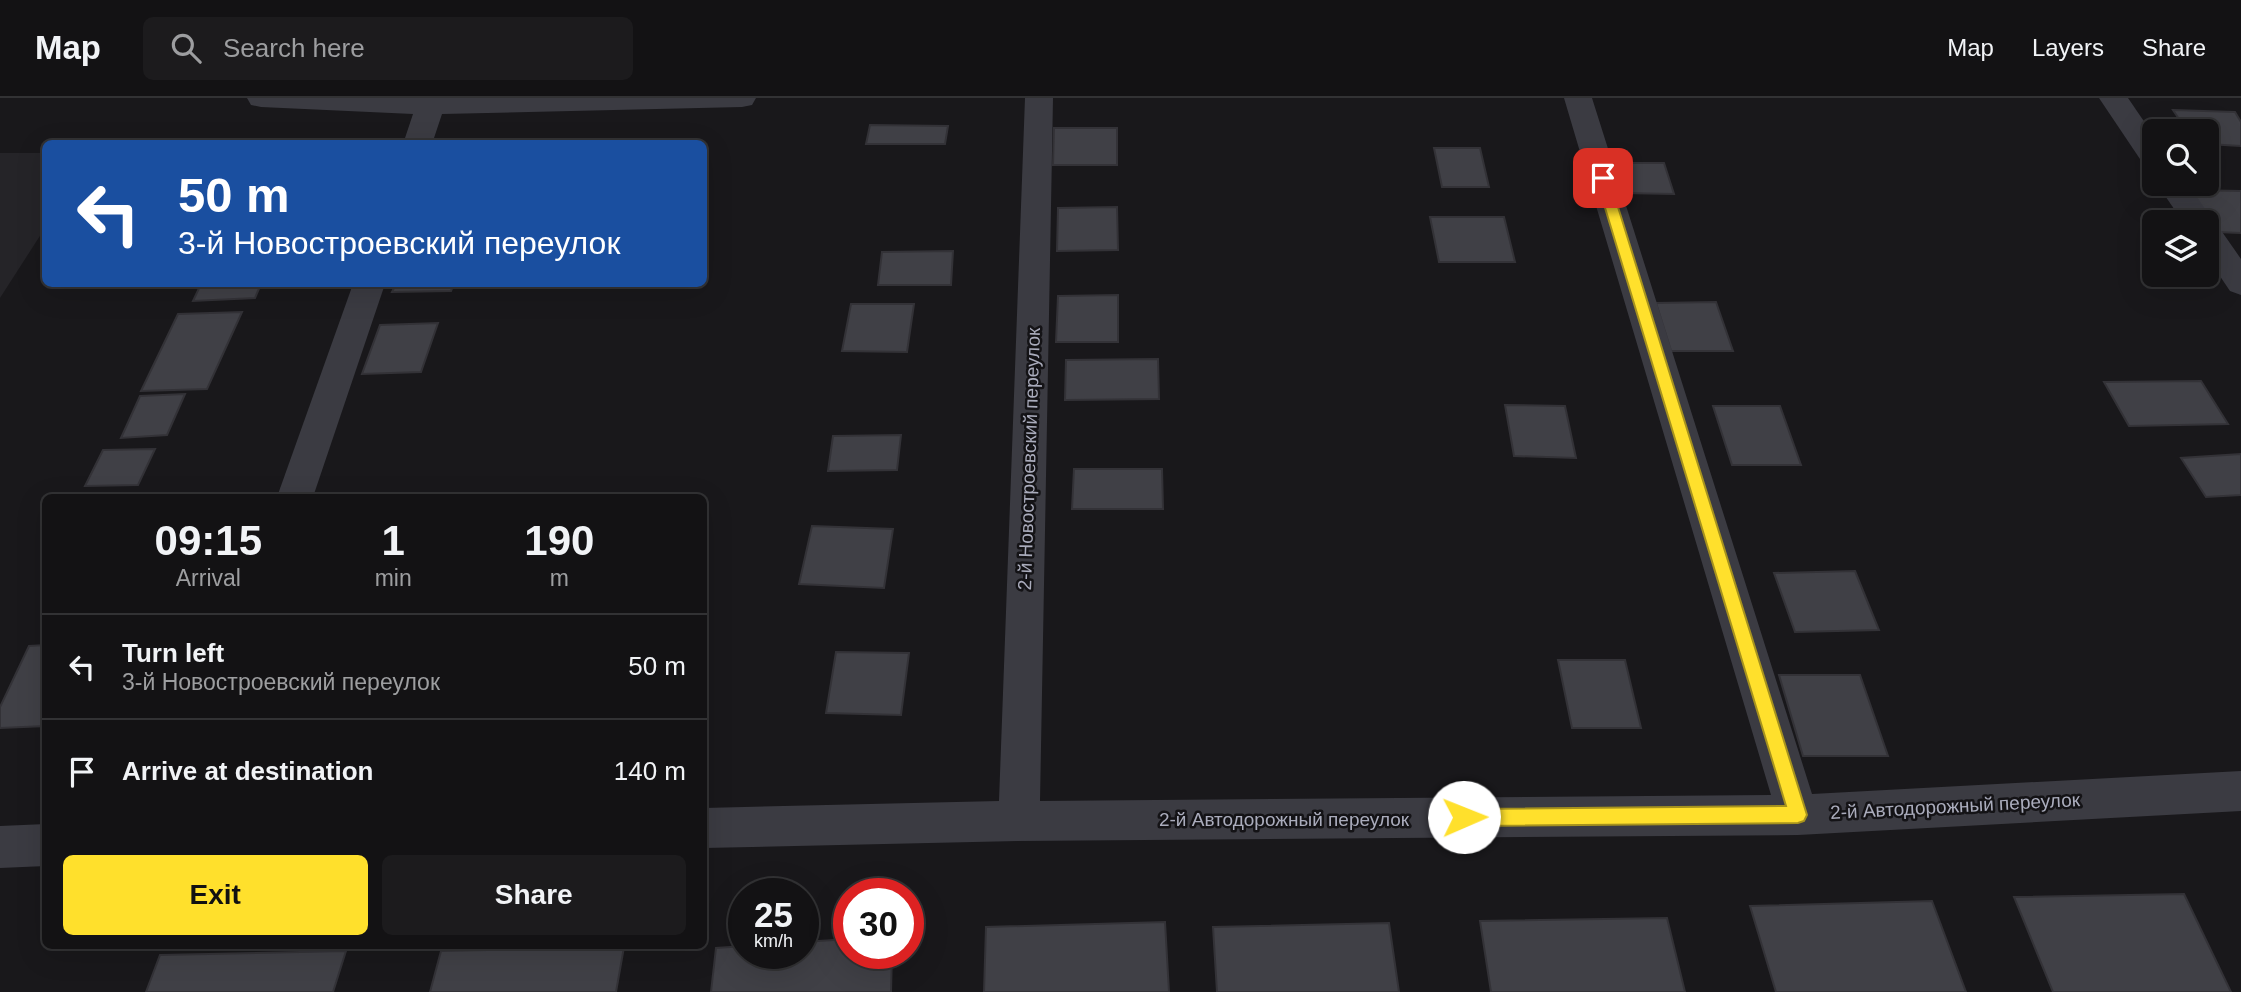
<!DOCTYPE html>
<html lang="en">
<head>
<meta charset="utf-8">
<style>
	:root { --surface:#131214; --page:#1c1b1d; --text:#f1f3f6; --muted:#9d9ea0; --line:#323234; --accent:#ffe02c }
	body { margin:0; font-family:Arial,sans-serif; background:var(--page); color:var(--text); height:100vh; display:flex; flex-direction:column; font-size:26px; white-space:nowrap }
	* { box-sizing:border-box; margin:0 }
	p { font-size:23px; color:var(--muted) }
	.icon { flex:none; width:38px; height:38px; fill:none; stroke:currentColor; stroke-width:2; stroke-linecap:round; stroke-linejoin:round }
	.map { position:relative; flex:1; overflow:hidden }
	.drawer { position:absolute; left:42px; top:396px; width:665px; height:455px; display:flex; flex-direction:column; background:var(--surface); border-radius:10px; box-shadow:0 7px 28px #0002,0 0 0 2px var(--line) }
	.drawer>* { flex:none }
	.top-card { position:absolute; left:42px; top:42px; width:665px; height:147px; border-radius:10px; box-shadow:0 7px 28px #0002,0 0 0 2px var(--line); background:#1a4fa0; color:#fff; overflow:hidden }
	.tools { position:absolute; left:2142px; top:21px; display:grid; gap:14px }
	.tools a { display:grid; place-items:center; width:77px; height:77px; border-radius:10px; background:var(--surface); box-shadow:0 7px 28px #0002,0 0 0 2px var(--line); font-size:35px }
	.speed { position:absolute; left:728px; top:780px; display:flex; gap:14px; font-size:35px; font-weight:700; text-align:center }
	.speed>* { display:grid; place-content:center; width:91px; height:91px; border-radius:50%; background:var(--surface); box-shadow:0 7px 28px #0002,0 0 0 2px var(--line); line-height:1 }
	.speed small { font-size:18px; font-weight:400 }
	.speed .limit { border:10px solid #d22; background:#fff; color:#111 }
	.pin { position:absolute; display:grid; place-items:center; width:60px; height:60px; color:#fff; margin:-30px; border-radius:14px; box-shadow:0 4px 10px #0006 }
	.me { position:absolute; width:77px; margin:-38px; rotate:89deg; stroke-linejoin:round; filter:drop-shadow(0 0 5px #0008) }
	.turn { display:flex; align-items:center; gap:24px; height:147px; padding:0 21px; font-size:32px }
	.turn .icon { width:91px; height:91px; stroke-width:2.5 }
	.turn b { display:block; font-size:49px; line-height:60px }
	.eta { display:flex; justify-content:space-evenly; align-items:center; height:119px; text-align:center }
	.eta b { font-size:42px; font-weight:600; line-height:49px }
	.button { display:flex; gap:14px; margin-top:auto; padding:14px 21px }
	.button a { flex:1; height:80px; border-radius:10px; background:var(--accent); color:#111; font-size:28px; font-weight:600; line-height:80px; text-align:center }
	.button a+a { background:var(--page); color:var(--text) }
	ul { padding:0; list-style:none }
	li { display:flex; align-items:center; gap:21px; height:105px; padding:0 21px; border-top:2px solid var(--line) }
	li div { flex:1 }
	li b { display:block; font-size:26px }
	li em { font-style:normal }
	header { display:flex; align-items:center; gap:42px; box-sizing:border-box; height:98px; padding:0 35px; background:var(--surface); border-bottom:2px solid var(--line) }
	header strong { font-size:33px }
	nav { display:flex; gap:38px; margin-inline-start:auto; font-size:24px }
	.search { width:490px; height:63px; background:var(--page); display:flex; align-items:center; gap:18px; box-sizing:border-box; padding:0 24px; border-radius:10px; color:var(--muted); font-size:26px }
	.map>svg:first-child { display:block }
	.built { fill:#252428 }
	.building { fill:#404046; stroke:#333237; stroke-width:2 }
	.lines { fill:none; stroke-linecap:round; stroke-linejoin:round }
	.minor { fill:#3b3b42; fill-rule:evenodd }
	.route { fill:#ffe02c; stroke:#a6921d; stroke-width:2 }
	.labels { text-anchor:middle; dominant-baseline:central; stroke-width:5; stroke-linejoin:round; paint-order:stroke }
	.street-label { font-size:19px; fill:#aaacbc; stroke:#141316 }
</style>
</head>
<body>
<header>
<strong>Map</strong>
<div class="search"><svg class="icon" aria-label="search" viewBox="0 0 24 24"><circle cx="10" cy="10" r="6"/><path d="M15 15l6 6"/></svg>Search here</div>
<nav><a>Map</a><a>Layers</a><a>Share</a></nav>
</header>
<div class="map">
<svg width="2241" height="894" viewBox="0 0 2241 894">
	<rect width="100%" height="100%" fill="#19181b"/>
	<path class="built" d="M0,55H46L45,130L0,200Z"/>
	<g class="building">
		<path d="M2173,12L2235,14L2241,24V48L2207,46V33H2187Z"/>
		<path d="M870,27L948,28L945,46H866Z"/>
		<path d="M1054,30H1117V67H1053Z"/>
		<path d="M1434,50H1480L1489,89H1442Z"/>
		<path d="M1613,65H1664L1674,96L1622,95Z"/>
		<path d="M2189,92L2241,93V135L2216,134Z"/>
		<path d="M1117,109L1118,152L1057,153L1058,110Z"/>
		<path d="M1430,119H1504L1515,164H1439Z"/>
		<path d="M953,153L951,187H878L882,154Z"/>
		<path d="M201,186H261L255,200L193,203Z"/>
		<path d="M396,186H454L451,193L392,194Z"/>
		<path d="M1118,197V244H1056L1058,198Z"/>
		<path d="M1716,204L1733,253H1671L1656,205Z"/>
		<path d="M851,206H914L907,254L842,253Z"/>
		<path d="M242,214L207,291L141,293L178,216Z"/>
		<path d="M438,225L421,274L362,276L380,227Z"/>
		<path d="M1158,261L1159,301L1065,302L1066,262Z"/>
		<path d="M2201,283L2228,326L2129,328L2104,284Z"/>
		<path d="M185,296L167,337L121,340L140,298Z"/>
		<path d="M1505,307L1565,308L1576,360L1514,358Z"/>
		<path d="M1713,308H1780L1801,367H1732Z"/>
		<path d="M901,337L897,372L828,373L833,338Z"/>
		<path d="M155,351L138,387L85,388L103,352Z"/>
		<path d="M2241,356V397L2206,399L2181,360Z"/>
		<path d="M1074,371H1162L1163,411H1072Z"/>
		<path d="M812,428L893,431L884,490L799,486Z"/>
		<path d="M1855,473L1879,532L1795,534L1774,475Z"/>
		<path d="M46,547V628L0,630V609L29,548Z"/>
		<path d="M836,554L909,555L901,617L826,615Z"/>
		<path d="M1558,562H1625L1641,630H1572Z"/>
		<path d="M1779,577H1860L1888,658H1803Z"/>
		<path d="M2184,796L2231,894H2053L2014,799Z"/>
		<path d="M1932,803L1966,894H1776L1750,808Z"/>
		<path d="M1667,820L1685,894H1491L1480,823Z"/>
		<path d="M1165,824L1169,894H984L986,829Z"/>
		<path d="M1389,825L1399,894H1217L1213,829Z"/>
		<path d="M849,841V856H892L891,894H711L716,850L744,848V856H803V844Z"/>
		<path d="M624,849L616,894H430L441,853Z"/>
		<path d="M346,853L333,894H146L160,857Z"/>
	</g>
	<g class="lines">
		<g class="minor">
			<path d="M247,0H756L752,7L742,9L442,16L432,46H403L413,16L261,9L251,7Z"/>
			<path d="M1025,0H1053L1040,703L1771,697L1564,0H1592L1812,696L2241,673V713L1798,737L1019,743L704,750V710L999,703Z"/>
			<path d="M2099,0H2128L2154,38V70L2144,67Z"/>
			<path d="M2157,86H2188L2214,124L2213,127L2218,128L2241,161V197L2230,193L2207,159V124H2183Z"/>
			<path d="M353,186H385L313,399H277Z"/>
			<path d="M46,726V768L0,770V728Z"/>
		</g>
	</g>
	<path class="route" d="M1603,75L1609,80L1807,717L1804,723L1798,725L1464,728L1458,726L1455,719L1458,713L1464,711L1786,708L1596,80Z"/>
	<g class="labels">
		<g class="street-label">
			<text transform="translate(1029 361) rotate(-88)">2-й Новостроевский переулок</text>
			<text transform="translate(1955 708) rotate(-3)">2-й Автодорожный переулок</text>
			<text x="1284" y="721">2-й Автодорожный переулок</text>
		</g>
	</g>
</svg>
<div class="tools">
<a><svg class="icon" aria-label="search" viewBox="0 0 24 24"><circle cx="10" cy="10" r="6"/><path d="M15 15l6 6"/></svg></a>
<a><svg class="icon" aria-label="layers" viewBox="0 0 24 24"><path d="M12 4l9 5-9 5-9-5zM3 14l9 5 9-5"/></svg></a>
</div>
<div class="speed"><div>25<small>km/h</small></div><div class="limit">30</div></div>
<div class="pin" style="left:1603px;top:80px;background:#d93025"><svg class="icon" aria-label="arrive" viewBox="0 0 24 24"><path d="M6 21V4h12l-3 4 3 4H6"/></svg></div>
<svg class="me" style="left:1464px;top:719px" viewBox="-20 -20 40 40"><circle r="19" fill="#fff"/><path d="M0-13L10 11 0 6-10 11z" fill="#ffe02c"/></svg>
<div class="top-card">
<div class="turn"><svg class="icon" aria-label="left" viewBox="0 0 24 24"><path d="M17 20v-9H6M10 6l-5 5 5 5"/></svg><div><b>50 m</b>3-й Новостроевский переулок</div></div>
</div>
<section class="drawer">
<div class="eta">
<div><b>09:15</b><p>Arrival</p></div>
<div><b>1</b><p>min</p></div>
<div><b>190</b><p>m</p></div>
</div>
<ul>
<li><svg class="icon" aria-label="left" viewBox="0 0 24 24"><path d="M17 20v-9H6M10 6l-5 5 5 5"/></svg><div><b>Turn left</b><p>3-й Новостроевский переулок</p></div><em>50 m</em></li>
<li><svg class="icon" aria-label="arrive" viewBox="0 0 24 24"><path d="M6 21V4h12l-3 4 3 4H6"/></svg><div><b>Arrive at destination</b></div><em>140 m</em></li>
</ul>
<div class="button"><a>Exit</a><a>Share</a></div>
</section>
</div>
</body>
</html>
